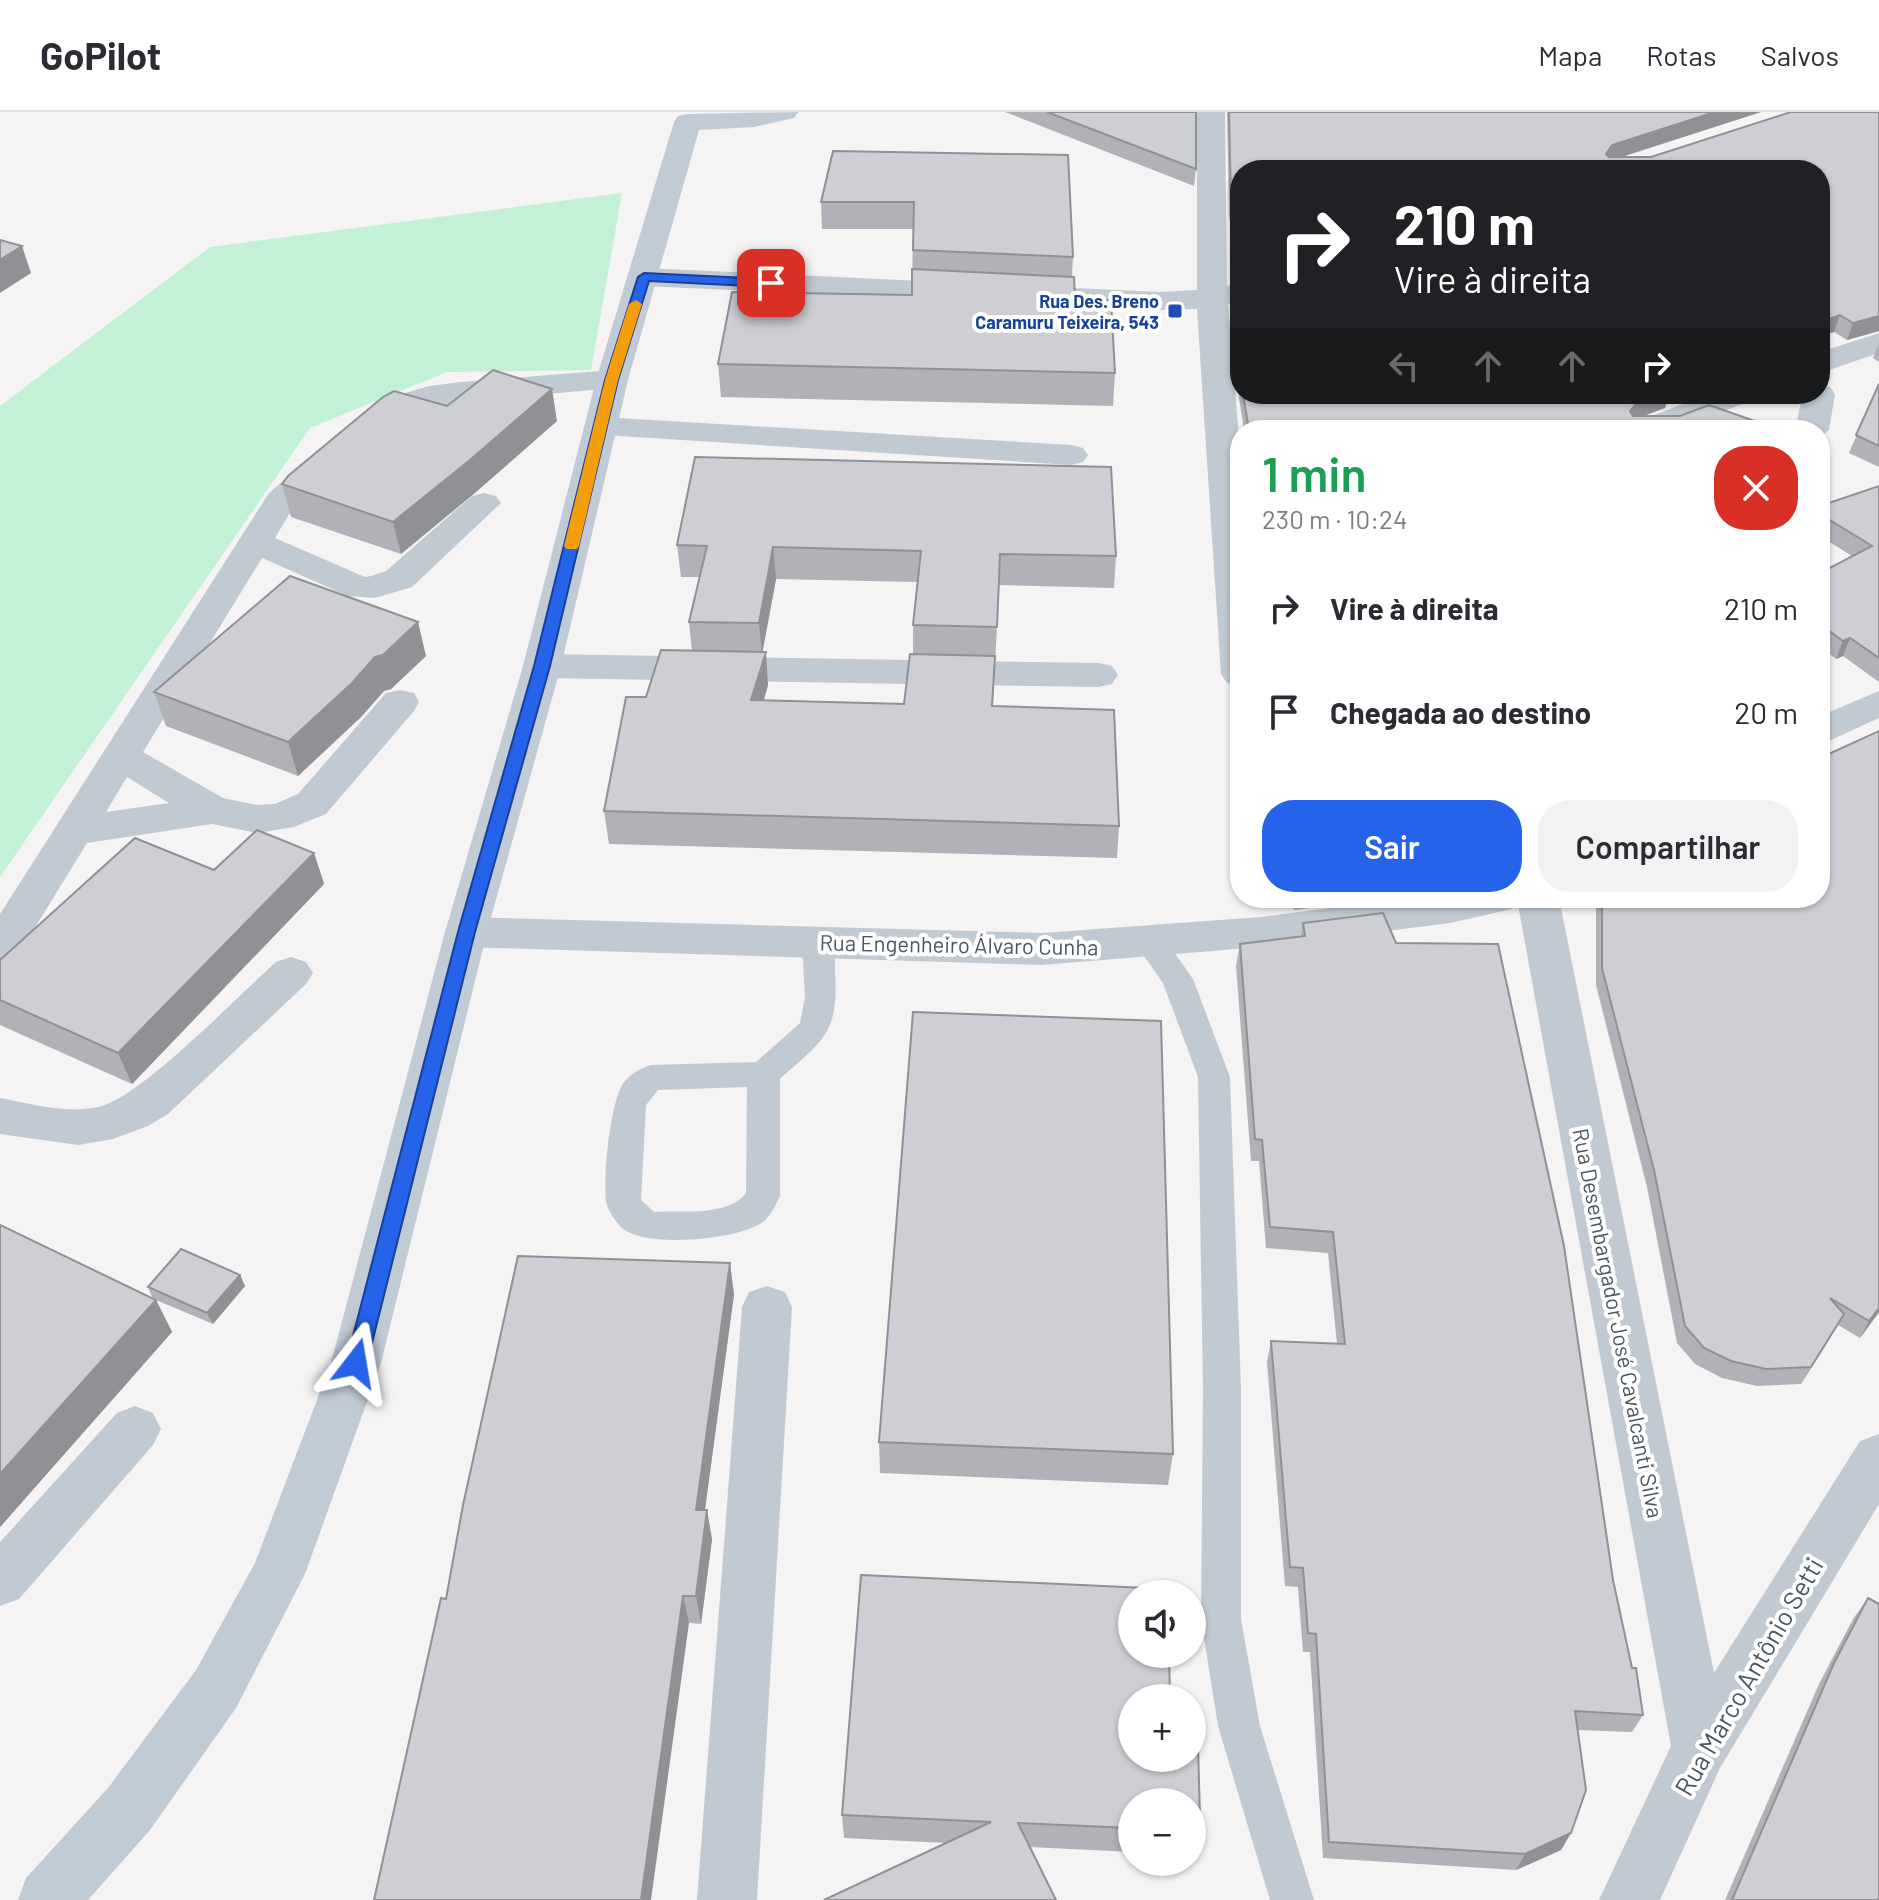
<!DOCTYPE html>
<html lang="pt">
<head>
<meta charset="utf-8">
<style>
	:root { --surface:#fff; --page:#f2f2f3; --text:#2b2b33; --muted:#7c7c81; --line:#e1e1e2; --accent:#2563eb }
	body { margin:0; font-family:Barlow,sans-serif; background:var(--page); color:var(--text); height:100vh; display:flex; flex-direction:column; font-size:30px; white-space:nowrap }
	* { box-sizing:border-box; margin:0 }
	p { font-size:26px; color:var(--muted) }
	.icon { flex:none; width:44px; height:44px; fill:none; stroke:currentColor; stroke-width:2; stroke-linecap:round; stroke-linejoin:round }
	.map { position:relative; flex:1; overflow:hidden }
	.details { position:absolute; left:1230px; top:308px; width:600px; height:488px; display:flex; flex-direction:column; background:var(--surface); border-radius:32px; box-shadow:0 2px 6px #0004 }
	.details>* { flex:none }
	.guide { position:absolute; left:1230px; top:48px; width:600px; height:244px; border-radius:32px; box-shadow:0 2px 6px #0004; background:#202124; color:#fff; overflow:hidden }
	.buttons { position:absolute; left:1118px; top:1468px; display:grid; gap:16px }
	.buttons a { display:grid; place-items:center; width:88px; height:88px; border-radius:50%; background:var(--surface); box-shadow:0 2px 6px #0004; font-size:40px }
	.pin { position:absolute; display:grid; place-items:center; width:68px; height:68px; color:#fff; margin:-34px; border-radius:16px; box-shadow:0 4px 12px #0006 }
	.me { position:absolute; width:88px; margin:-44px; rotate:14deg; stroke-linejoin:round; filter:drop-shadow(0 0 6px #0008) }
	.turn { display:flex; align-items:center; gap:28px; height:168px; padding:0 32px; font-size:36px }
	.turn .icon { width:104px; height:104px; stroke-width:2.5 }
	.turn b { display:block; font-size:56px; line-height:68px }
	.lanes { display:flex; align-items:center; height:76px; padding:0 32px; background:#0003; justify-content:center; gap:40px; direction:ltr }
	.lanes .off { opacity:.35 }
	.round { display:grid; place-items:center; flex:none; width:84px; height:84px; border-radius:32px; background:var(--page) }
	.headline { display:flex; align-items:center; justify-content:space-between; height:136px; padding:0 32px }
	h1 { font-size:48px; font-weight:600; line-height:60px; color:#1e9e55 }
	.primary-button { display:flex; gap:16px; margin-top:auto; padding:16px 32px }
	.primary-button a { flex:1; height:92px; border-radius:32px; background:var(--accent); color:#fff; font-size:32px; font-weight:600; line-height:92px; text-align:center }
	.primary-button a+a { background:var(--page); color:var(--text) }
	ul { padding:0; list-style:none }
	li { display:flex; align-items:center; gap:24px; height:104px; padding:0 32px }
	li div { flex:1 }
	li b { display:block; font-size:30px }
	li em { font-style:normal }
	header { display:flex; align-items:center; gap:48px; box-sizing:border-box; height:112px; padding:0 40px; background:var(--surface); border-bottom:2px solid var(--line) }
	header strong { font-size:38px }
	nav { display:flex; gap:44px; margin-inline-start:auto; font-size:28px }
	.map>svg:first-child { display:block }
	.green { fill:#c3f1d5 }
	.lines { fill:none; stroke-linecap:round; stroke-linejoin:round }
	.lane { fill:#c1cad2; fill-rule:evenodd }
	.street { fill:#c1cad2; fill-rule:evenodd }
	.secondary { fill:#c1cbd6; fill-rule:evenodd }
	.wall { fill:#b0b2b7; fill-rule:evenodd }
	.shaded-wall { fill:#909195 }
	.building { fill:#cdcfd5; stroke:#909195; stroke-width:2 }
	.route { fill:#2563eb; stroke:#184099; stroke-width:2 }
	.slow { fill:#f59e0b }
	.transit-dot { fill:#1a4fb4; stroke:#fff; stroke-width:3 }
	.labels { text-anchor:middle; dominant-baseline:central; stroke-width:8; stroke-linejoin:round; paint-order:stroke }
	.far-transit-label { font-size:18px; font-weight:bold; fill:#164399; stroke:#fff; text-anchor:end }
	.street-label { font-size:22px; fill:#4a5661; stroke:#fff }
	.near-street-label { font-size:26px; fill:#4a5661; stroke:#fff }
</style>
</head>
<body>
<header>
<strong>GoPilot</strong>
<nav><a>Mapa</a><a>Rotas</a><a>Salvos</a></nav>
</header>
<div class="map">
<svg width="1879" height="1788" viewBox="0 0 1879 1788">
	<rect width="100%" height="100%" fill="#f5f3f3"/>
	<path class="green" d="M622,81L591,258L447,260L310,316L0,765V294L210,135Z"/>
	<g class="lines">
		<g class="lane">
			<path d="M818,820L829,823C836,834 835,847 835,860C839,922 823,928 780,967V1084C776,1092 771,1104 763,1110C739,1128 643,1137 621,1115C615,1109 607,1097 606,1089C603,1065 610,986 625,969C632,961 641,956 651,953L756,950L800,911L805,885L802,831L807,823ZM747,975L746,1081C728,1105 682,1098 654,1100L641,1088L646,993L658,978Z"/>
			<path d="M1151,820L1162,823L1193,867L1230,965L1241,1278V1507L1260,1614L1314,1788H1270L1218,1614L1201,1507L1203,1278L1198,965L1163,871L1135,831L1140,823Z"/>
		</g>
		<g class="street">
			<path d="M1197,0H1225L1227,174L1240,171V189L1228,192L1240,338V574L1227,571L1221,562L1197,197L1160,198L644,174L633,171L629,165L633,159L644,156L1160,180L1197,178Z"/>
			<path d="M1879,221V241L1820,261V240Z"/>
			<path d="M612,258L623,261L628,268L623,275L461,290L416,299L388,314L294,394L275,426L365,465L371,464L386,459L472,384L484,381L496,384L501,391L412,475L375,486L348,484L262,446L143,640L223,686L257,693L275,692L298,682L386,581L400,578L414,581L419,590L414,599L326,702L294,715L257,721L212,712L87,731L15,848L0,853V802L269,381L364,300L392,285L429,274L461,270ZM127,665L169,691L106,700Z"/>
			<path d="M1820,273L1830,275L1835,282L1829,318L1820,326V318H1795L1803,282H1820Z"/>
			<path d="M1709,282H1755L1750,289L1675,318H1628L1633,311Z"/>
			<path d="M601,305L1071,333L1083,336L1088,343L1083,350L1071,353L589,322L584,315L589,308Z"/>
			<path d="M542,542L1099,551L1112,554L1118,563L1112,572L1099,575L542,566L529,562L523,554L529,546Z"/>
			<path d="M1879,579V606L1820,633V604Z"/>
			<path d="M1410,786H1559L1714,1561L1860,1329L1879,1322V1392L1720,1656L1660,1788H1599L1671,1634L1517,787L1512,797L1450,811L1261,835L1042,853L466,835L451,831L445,820L451,809L466,805L1042,821L1261,805Z"/>
			<path d="M291,845L306,850L313,861L306,872L168,1002L148,1014L113,1027L78,1033L0,1022V986C32,992 66,1002 99,995C141,985 239,883 276,850Z"/>
			<path d="M767,1174L785,1180L792,1195L757,1788H697L742,1195L749,1180Z"/>
			<path d="M135,1294L153,1301L161,1317L153,1333L19,1487L0,1494V1430L117,1301Z"/>
		</g>
		<path class="secondary" d="M798,0L794,6L754,15L699,18L628,268L561,554L487,820L381,1251L305,1462L236,1596L150,1718L88,1788H18L26,1766L108,1676L196,1558L255,1451L331,1251L445,820L523,554L596,268L674,10L678,4L688,2Z"/>
	</g>
	<g class="wall">
		<path d="M1005,0H1196V57L1194,74Z"/>
		<path d="M1227,0H1761L1622,45H1651L1879,0V219L1847,228L1834,220L1240,58V156L1229,105Z"/>
		<path d="M833,39L1073,145L1072,164L1075,187L1115,261L1113,294L721,285L718,252L912,183L913,117H822L821,90Z"/>
		<path d="M1240,187V247L1235,242L1232,206L1234,188Z"/>
		<path d="M1879,230V250L1873,246Z"/>
		<path d="M1879,272V355L1849,341Z"/>
		<path d="M1240,276V282H1669L1665,296L1644,304L1768,318H1244L1239,286Z"/>
		<path d="M447,294L557,309L476,380L401,442L291,405L282,372Z"/>
		<path d="M695,345L1116,444L1114,476L999,473L993,594L1119,714L1117,746L609,732L604,699L646,585L692,539L689,510L700,465H681L677,433ZM776,467L917,470L913,513V542L904,592L764,588L768,573L762,540Z"/>
		<path d="M1879,374V570L1843,544L1836,547L1820,535V461L1852,444L1820,424V394Z"/>
		<path d="M426,544L391,577L384,579L361,605L298,664L166,614L154,580Z"/>
		<path d="M1879,619V1200L1860,1226L1838,1213L1801,1272L1757,1274L1722,1266L1695,1252L1677,1231L1647,1075L1596,873V786H1820Z"/>
		<path d="M314,741L324,772L132,972L0,913V848Z"/>
		<path d="M1292,786H1364V789L1294,798Z"/>
		<path d="M1303,811L1613,1468L1643,1603L1632,1620L1578,1618L1571,1721L1561,1738L1516,1758L1323,1746L1310,1540H1303L1298,1475L1285,1474L1267,1250L1271,1229L1337,1232L1328,1141L1266,1136L1259,1049H1251L1236,854L1240,832L1301,824Z"/>
		<path d="M0,1113L153,1187L148,1175L240,1163L245,1174L213,1212L156,1188L172,1220L0,1415Z"/>
		<path d="M734,1182L705,1398L712,1427L701,1512L446,1487Z"/>
		<path d="M879,1330L1173,1342L1168,1373L880,1361Z"/>
		<path d="M861,1463L1167,1477V1482H1132V1542H1169L1170,1586H1132V1646H1192V1633H1198L1200,1706L1195,1730H1192V1690H1132V1740L1030,1735L1056,1788H824L946,1731L844,1726L842,1703Z"/>
		<path d="M1868,1486L1879,1788H1725L1819,1572L1853,1507Z"/>
	</g>
	<g class="shaded-wall">
		<path d="M1715,0H1761L1608,49L1606,42L1612,33Z"/>
		<path d="M22,134L31,161L0,181V148Z"/>
		<path d="M1840,203L1834,220L1820,225V210Z"/>
		<path d="M1879,204V219L1847,228L1853,211Z"/>
		<path d="M552,277L557,309L476,380L401,442L393,410Z"/>
		<path d="M1647,282H1669L1665,296L1632,308L1630,299Z"/>
		<path d="M773,435L776,467L762,543L759,511Z"/>
		<path d="M418,510L426,544L391,577L384,579L361,605L298,664L288,630L375,545Z"/>
		<path d="M1850,526L1843,544L1836,547L1843,529Z"/>
		<path d="M766,540L768,573L754,620L751,588Z"/>
		<path d="M314,741L324,772L132,972L118,941Z"/>
		<path d="M730,1151L734,1182L701,1426L696,1398Z"/>
		<path d="M240,1163L245,1174L213,1212L207,1201Z"/>
		<path d="M156,1188L172,1220L0,1415V1362Z"/>
		<path d="M1879,1196V1200L1860,1226L1869,1209Z"/>
		<path d="M1844,1202L1834,1219L1801,1272L1811,1255Z"/>
		<path d="M707,1398L712,1427L701,1512L696,1484Z"/>
		<path d="M683,1484L689,1511L651,1788H641Z"/>
		<path d="M1571,1721L1561,1738L1516,1758L1525,1742Z"/>
	</g>
	<g class="building">
		<path d="M1047,0H1196V57Z"/>
		<path d="M1229,0H1715L1612,33L1606,42L1609,45H1651L1791,0H1879V204L1853,211L1840,203L1820,210V58H1240V130L1231,88Z"/>
		<path d="M833,39L1068,43L1073,145L913,138L914,90H821Z"/>
		<path d="M0,128L22,134L0,148Z"/>
		<path d="M912,157L1074,165L1075,187L1111,188L1115,261L718,252L732,180L912,183Z"/>
		<path d="M1240,187V227L1237,224L1234,188Z"/>
		<path d="M493,258L552,277L470,348L393,410L282,372L288,364L383,285L394,279L447,294Z"/>
		<path d="M1879,272V334L1856,323Z"/>
		<path d="M1243,282H1660L1637,291L1630,299L1633,304H1680L1709,293L1769,314L1768,318H1249Z"/>
		<path d="M695,345L1111,355L1116,444L1000,442L997,515L913,513L921,439L773,435L759,511L689,510L707,434L677,433Z"/>
		<path d="M1879,374V546L1850,526L1843,529L1820,512V461L1872,434L1820,402V394Z"/>
		<path d="M290,464L418,510L383,543L375,545L352,571L288,630L154,580Z"/>
		<path d="M661,538L766,540L751,588L904,592L910,542L995,544L992,594L1114,598L1119,714L604,699L626,585H646Z"/>
		<path d="M1879,619V1196L1869,1209L1830,1186L1844,1202L1811,1255L1766,1257L1731,1249L1704,1236L1685,1214L1654,1058L1602,856V786H1820V646Z"/>
		<path d="M257,718L314,741L118,941L0,888V848L135,726L214,758Z"/>
		<path d="M1383,801L1396,831L1498,832L1564,1134L1613,1468L1632,1556H1636L1643,1603L1575,1599L1586,1678L1571,1721L1525,1742L1329,1730L1316,1522L1308,1521L1303,1456L1290,1455L1271,1229L1345,1232L1333,1120L1270,1115L1262,1028L1255,1027L1240,832L1305,824L1303,811Z"/>
		<path d="M913,900L1161,909L1173,1342L879,1330Z"/>
		<path d="M0,1113L156,1188L0,1362Z"/>
		<path d="M181,1137L240,1163L207,1201L148,1175Z"/>
		<path d="M518,1144L730,1151L696,1398H707L696,1484H683L641,1788H374L441,1486L446,1487L463,1393Z"/>
		<path d="M861,1463L1167,1477V1482H1132V1542H1169L1170,1586H1132V1646H1192V1633H1198L1200,1706H1192V1690H1132V1716L1018,1711L1056,1788H824L991,1710L842,1703Z"/>
		<path d="M1868,1486L1879,1492V1788H1732L1834,1551Z"/>
	</g>
	<path class="route" d="M644,161L771,167L778,171L771,175L649,169L618,268L550,554L475,820L367,1251L364,1257L356,1260L349,1257L346,1251L458,820L534,554L605,268L638,165Z"/>
	<path class="slow" d="M636,188L642,192L618,268L579,434L577,437H567L564,434L605,268L629,192Z"/>
	<rect class="transit-dot" x="1167" y="191" width="16" height="16" rx="4"/>
	<g class="labels">
		<g class="far-transit-label">
			<text x="1159" y="189">Rua Des. Breno<tspan x="1159" dy="21">Caramuru Teixeira, 543</tspan></text>
		</g>
		<g class="street-label">
			<text transform="translate(959 832) rotate(1)">Rua Engenheiro Álvaro Cunha</text>
			<text transform="translate(1619 1211) rotate(79)">Rua Desembargador José Cavalcanti Silva</text>
		</g>
		<g class="near-street-label">
			<text transform="translate(1748 1564) rotate(-60)">Rua Marco Antônio Setti</text>
		</g>
	</g>
</svg>
<div class="buttons">
<a><svg class="icon" aria-label="sound" viewBox="0 0 24 24"><path d="M4 9h4l5-4v14l-5-4H4zM17 9q2 3 0 6"/></svg></a>
<a>+</a>
<a>−</a>
</div>
<div class="pin" style="left:771px;top:171px;background:#d93025"><svg class="icon" aria-label="arrive" viewBox="0 0 24 24"><path d="M6 21V4h12l-3 4 3 4H6"/></svg></div>
<svg class="me" style="left:356px;top:1251px" viewBox="-20 -20 40 40"><path d="M0-17L14 15 0 8-14 15z" fill="#2563eb" stroke="#fff" stroke-width="4"/></svg>
<div class="guide">
<div class="turn"><svg class="icon" aria-label="right" viewBox="0 0 24 24"><path d="M7 20v-9h11M14 6l5 5-5 5"/></svg><div><b>210 m</b>Vire à direita</div></div>
<div class="lanes"><svg class="icon off" aria-label="left" viewBox="0 0 24 24"><path d="M17 20v-9H6M10 6l-5 5 5 5"/></svg><svg class="icon off" aria-label="ahead" viewBox="0 0 24 24"><path d="M12 20V5M6 11l6-6 6 6"/></svg><svg class="icon off" aria-label="ahead" viewBox="0 0 24 24"><path d="M12 20V5M6 11l6-6 6 6"/></svg><svg class="icon" aria-label="right" viewBox="0 0 24 24"><path d="M7 20v-9h11M14 6l5 5-5 5"/></svg></div>
</div>
<section class="details">
<div class="headline"><div><h1>1 min</h1><p>230 m · 10:24</p></div><a class="round" style="background:#d93025;color:#fff"><svg class="icon" aria-label="close" viewBox="0 0 24 24"><path d="M6 6l12 12M18 6L6 18"/></svg></a></div>
<ul>
<li><svg class="icon" aria-label="right" viewBox="0 0 24 24"><path d="M7 20v-9h11M14 6l5 5-5 5"/></svg><div><b>Vire à direita</b></div><em>210 m</em></li>
<li><svg class="icon" aria-label="arrive" viewBox="0 0 24 24"><path d="M6 21V4h12l-3 4 3 4H6"/></svg><div><b>Chegada ao destino</b></div><em>20 m</em></li>
</ul>
<div class="primary-button"><a>Sair</a><a>Compartilhar</a></div>
</section>
</div>
</body>
</html>
